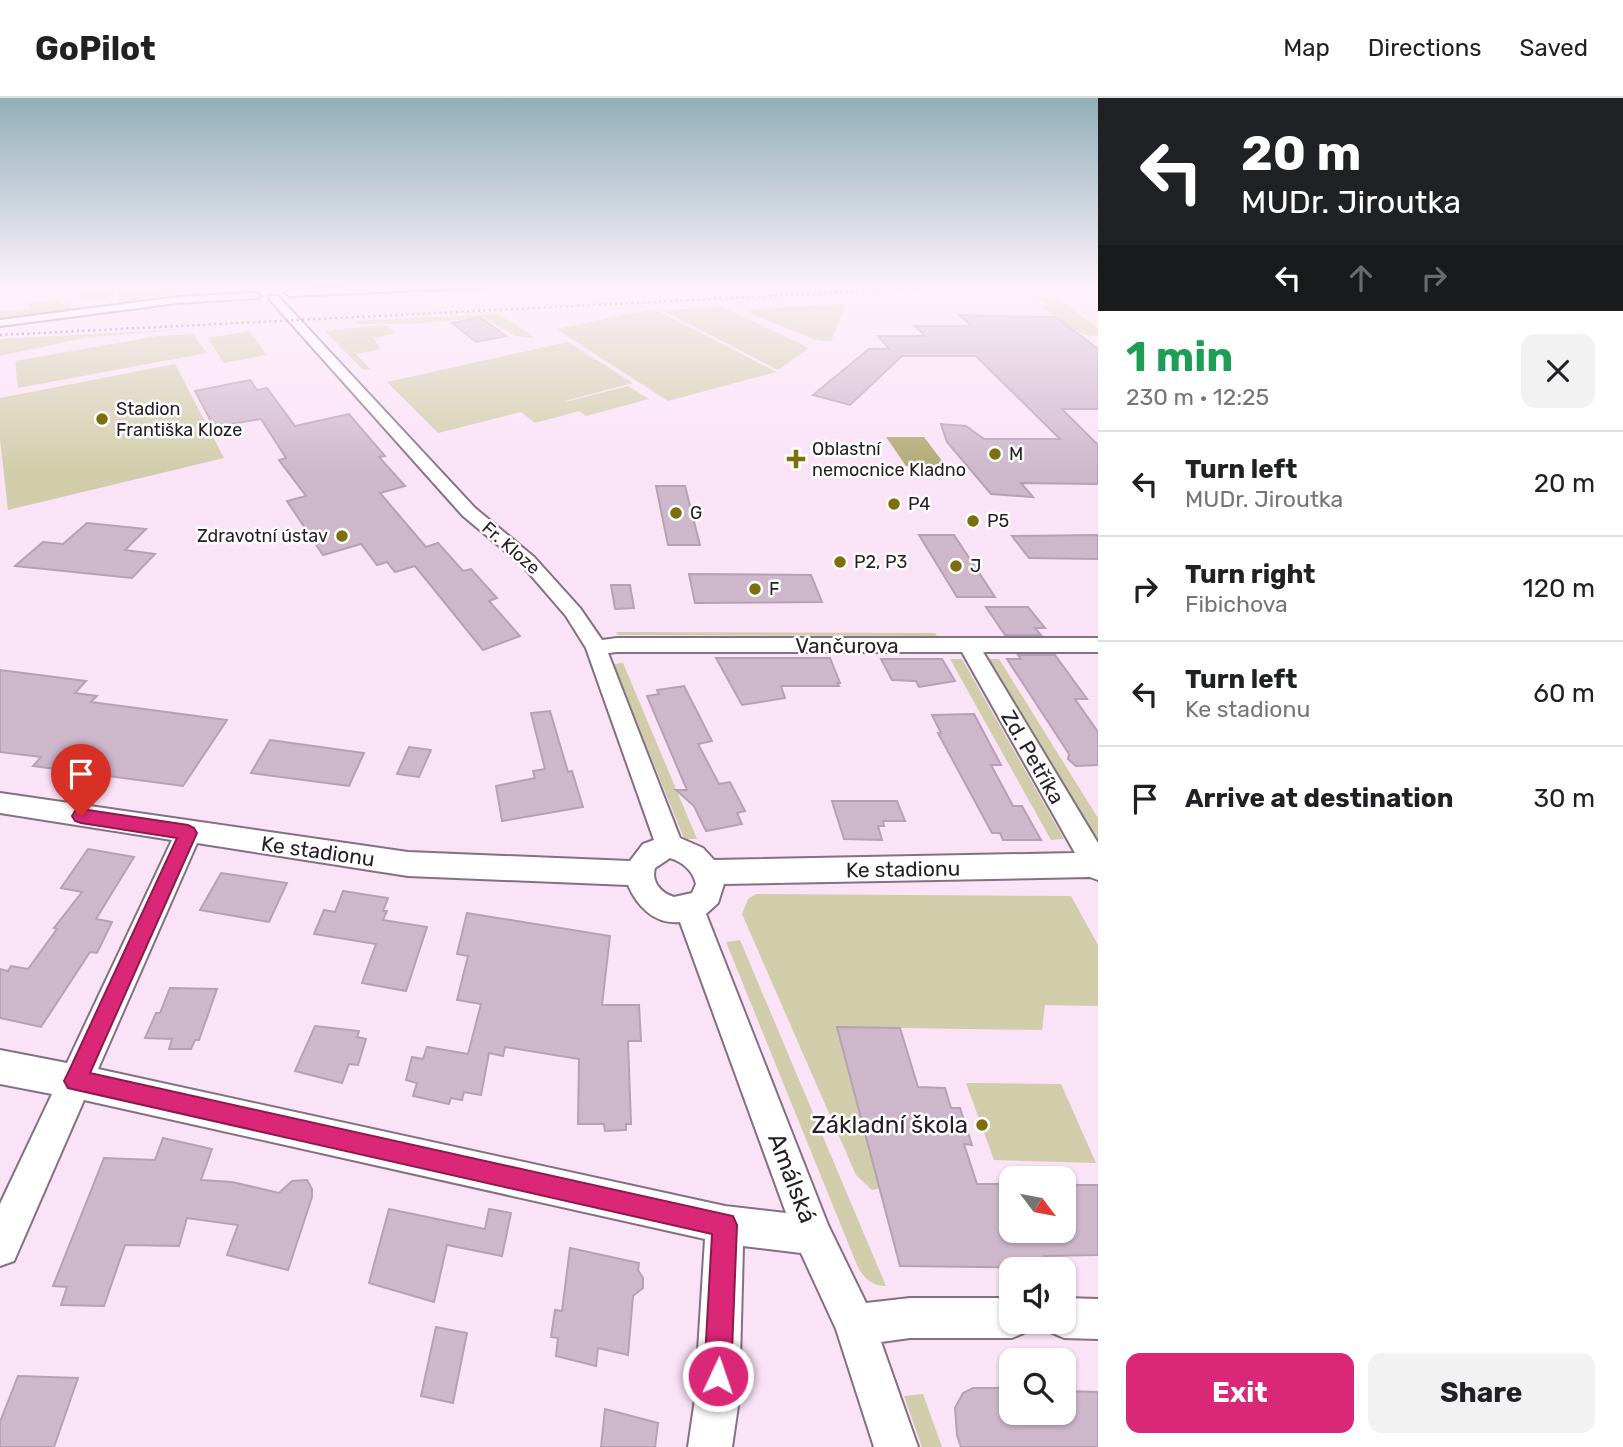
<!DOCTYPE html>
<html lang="en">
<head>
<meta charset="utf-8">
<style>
	:root { --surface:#fff; --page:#f2f2f2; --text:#202124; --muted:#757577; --line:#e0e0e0; --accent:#db2777 }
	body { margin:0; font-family:Rubik,sans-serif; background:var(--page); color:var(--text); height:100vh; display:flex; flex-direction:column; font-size:26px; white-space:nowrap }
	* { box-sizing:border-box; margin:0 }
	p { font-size:23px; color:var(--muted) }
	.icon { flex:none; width:38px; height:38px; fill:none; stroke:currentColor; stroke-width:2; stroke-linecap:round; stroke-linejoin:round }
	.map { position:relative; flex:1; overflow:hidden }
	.sheet { display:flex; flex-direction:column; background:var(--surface); width:525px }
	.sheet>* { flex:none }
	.top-card { background:#202124; color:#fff; overflow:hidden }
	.needle { width:46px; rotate:122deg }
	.controls { position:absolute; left:999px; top:1068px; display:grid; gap:14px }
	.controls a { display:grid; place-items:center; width:77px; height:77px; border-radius:14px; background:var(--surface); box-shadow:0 2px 5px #0004; font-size:35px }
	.pin { position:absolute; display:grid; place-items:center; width:60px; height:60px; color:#fff; margin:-72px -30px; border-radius:50% 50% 50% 0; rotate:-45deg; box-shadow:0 0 7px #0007 }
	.pin .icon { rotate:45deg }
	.me { position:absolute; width:77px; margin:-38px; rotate:3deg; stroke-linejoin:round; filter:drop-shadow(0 0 5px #0008) }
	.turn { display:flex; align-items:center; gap:24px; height:147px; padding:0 28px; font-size:32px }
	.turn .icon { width:91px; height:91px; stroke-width:2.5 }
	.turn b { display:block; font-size:49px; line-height:60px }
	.lanes { display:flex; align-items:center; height:66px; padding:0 28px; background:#0003; justify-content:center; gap:35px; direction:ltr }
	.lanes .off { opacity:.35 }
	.round { display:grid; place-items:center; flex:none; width:74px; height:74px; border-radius:14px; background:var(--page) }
	.summary { display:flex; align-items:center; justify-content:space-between; height:119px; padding:0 28px }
	h1 { font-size:42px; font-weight:700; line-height:52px; color:#1e9e55 }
	.cta { display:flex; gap:14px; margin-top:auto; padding:14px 28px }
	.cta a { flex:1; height:80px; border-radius:14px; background:var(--accent); color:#fff; font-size:28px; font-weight:700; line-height:80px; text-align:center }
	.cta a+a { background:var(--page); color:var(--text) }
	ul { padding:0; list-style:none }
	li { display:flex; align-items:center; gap:21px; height:105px; padding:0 28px; border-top:2px solid var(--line) }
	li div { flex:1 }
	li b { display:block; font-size:26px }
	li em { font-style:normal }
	header { display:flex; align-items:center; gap:42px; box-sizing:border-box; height:98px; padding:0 35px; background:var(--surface); border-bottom:2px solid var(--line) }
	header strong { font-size:33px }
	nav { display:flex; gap:38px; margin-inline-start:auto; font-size:24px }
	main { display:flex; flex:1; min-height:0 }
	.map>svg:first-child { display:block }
	.green { fill:#d1cdaa }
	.water { fill:#b0a871 }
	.building { fill:#ceb7cb; stroke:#b6a0b3; stroke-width:2 }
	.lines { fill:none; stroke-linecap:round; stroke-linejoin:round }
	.street-casing { stroke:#847082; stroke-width:4 }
	.street { fill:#fff; fill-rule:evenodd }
	.rail { stroke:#6e606d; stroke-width:2.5; stroke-dasharray:2 3.5; stroke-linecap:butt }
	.route { fill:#db2777; stroke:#8e194d; stroke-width:2 }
	.poi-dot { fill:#7c6f0d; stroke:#fff; stroke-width:2.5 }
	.labels { text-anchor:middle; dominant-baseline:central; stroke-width:5; stroke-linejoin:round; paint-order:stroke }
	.far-poi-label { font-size:18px; fill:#261d25; stroke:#fff; text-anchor:start }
	.far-street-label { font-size:18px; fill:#261d25; stroke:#fff }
	.street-label { font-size:21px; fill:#261d25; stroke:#fff }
	.near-poi-label { font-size:24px; fill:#261d25; stroke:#fff; text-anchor:end }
	.near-street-label { font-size:24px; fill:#261d25; stroke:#fff }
</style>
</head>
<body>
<header>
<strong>GoPilot</strong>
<nav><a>Map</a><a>Directions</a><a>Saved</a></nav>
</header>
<main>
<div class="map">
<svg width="1098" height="1349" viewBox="0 0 1098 1349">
	<rect width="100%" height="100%" fill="#fae2f7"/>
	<g class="green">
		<path d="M111,186H196L163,198L119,203L116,191L113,192L116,199L82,203L80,196L112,191Z"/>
		<path d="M1034,197L1058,201L1098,230V238C1075,239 1059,221 1042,208H1048Z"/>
		<path d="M60,200L61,206L71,205V213L0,222V213L29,211V205Z"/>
		<path d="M846,206L831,244L816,242L748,215L753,211Z"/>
		<path d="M723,209L809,250L778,272L662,212Z"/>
		<path d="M654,211L776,274L668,303L556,231Z"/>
		<path d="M500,216L536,240L515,238L483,219L410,226H358L355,223Z"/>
		<path d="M384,227L397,235L373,240L381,251L356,256L370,271L363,272L325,233Z"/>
		<path d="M185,231L84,240L0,258V241Z"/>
		<path d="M249,233L267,257L224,265L208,240Z"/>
		<path d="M193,236L207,255L18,290L15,263L158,238Z"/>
		<path d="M568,244L633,285L565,303V304L628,288L649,301L586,318L579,313L535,325L521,314L438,335L387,284Z"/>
		<path d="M175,266L224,360L8,412L0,341V300Z"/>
		<path d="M616,534L935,535L937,538L618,537Z"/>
		<path d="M950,561H962L1064,741L1051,742Z"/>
		<path d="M988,561H999L1098,720V742Z"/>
		<path d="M623,565L697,741H686L683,738L613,566Z"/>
		<path d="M756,796L1071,798L1098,847V908L1045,907L1042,932L837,929L881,1090L872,1092L856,1077L742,816L748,801Z"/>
		<path d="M740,842L886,1188C872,1188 863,1180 857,1167L726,844Z"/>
		<path d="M966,985L1061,986L1096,1065L994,1062Z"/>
		<path d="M923,1296L942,1349H922L904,1298Z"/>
	</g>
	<path class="water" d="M886,339H924L946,368H906Z"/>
	<g class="building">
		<path d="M959,217L1056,219L1098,251V311H1062L1098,347V386L1021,385L1033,399L991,396L947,344L941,326L966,328L984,341H1060L976,258H902L850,307L813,297L869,251H889L878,238H925L915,228H972Z"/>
		<path d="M480,219L506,238L476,244L452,225Z"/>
		<path d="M250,282L257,292L267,290L295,328L349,316L385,358L379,359L405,388L380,395L426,449L438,445L463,473L471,471L497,500L489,503L520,538L483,552L415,468L395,474L387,464L377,467L361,446L323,457L287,403L306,398L279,362L286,360L261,321L214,329L195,293Z"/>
		<path d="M656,388H685L700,447H668Z"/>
		<path d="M87,425L146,431L125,452L155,456L132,480L15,468L43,444L63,446Z"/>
		<path d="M919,437H954L995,499H957Z"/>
		<path d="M1098,437V461L1029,460L1012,438Z"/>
		<path d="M689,476L811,477L822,504L695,505Z"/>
		<path d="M611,487H630L634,510L615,511Z"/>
		<path d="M986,509H1028L1045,530H1035L1041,537H1005Z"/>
		<path d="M1018,557H1055L1087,601H1075L1098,634V667L1076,668L1068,661L1069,656L1007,561H1021Z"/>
		<path d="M716,560H830L840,585H837L839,588H781L785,600L742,607Z"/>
		<path d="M881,561H942L955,583L919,589L916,583L892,582Z"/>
		<path d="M0,572L86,583L75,595L97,598L91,604L227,622L183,688L33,668L41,659L0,654Z"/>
		<path d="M684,588L712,643L698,646L719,686L730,684L745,713L737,715L742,726L706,733L694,708L676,692H687L647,598L659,596L657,592Z"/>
		<path d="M550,613L568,674L572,673L583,709L502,723L496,688L535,680L533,673L545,671L531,615Z"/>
		<path d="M974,616L1001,667H991L1013,708H1022L1041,742H1003L1000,735H992L938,635H941L932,617Z"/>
		<path d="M270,642L364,655L349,688L251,675Z"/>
		<path d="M409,649L431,652L419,679L397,676Z"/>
		<path d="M832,703H897L905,723H883L884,728H878L882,742L844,741Z"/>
		<path d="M88,751L134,759L96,821L112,824L97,855L90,854L41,929L0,920V871L8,873L11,868L28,871L57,831L54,830L82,794L61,790Z"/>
		<path d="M221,775L287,785L269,824L200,812Z"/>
		<path d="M343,793L388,800L383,813H387L383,822L427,829L406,893L362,885L376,846L314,836L324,812L335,814Z"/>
		<path d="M467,815L610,838L602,907H639L641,943H628L631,1026H626V1032L605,1033L604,1026H578L579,961L505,949L503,958L489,955L481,997L464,994L462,1002L451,1000L449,1006L413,998L417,985L406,982L412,959L423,961L427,949L468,956L481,906L457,902L468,858L457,856Z"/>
		<path d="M170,890L217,891L199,942H195L191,951H169L172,941L145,940L156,915H160Z"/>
		<path d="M315,928L359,933L357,939L366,941L358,967L349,966L342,985L295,973Z"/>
		<path d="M837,929L900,930L918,989L945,990L951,1010H960L972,1047L964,1046L977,1086H1012V1132H1064V1087H1098V1157L1044,1158L1048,1170L900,1168Z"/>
		<path d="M163,1040L212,1051L201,1082L232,1084L279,1095L292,1083L307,1082L312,1091V1099L288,1172L227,1157L238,1127L187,1120L179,1148L125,1147L104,1208L61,1207L67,1189L53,1188L104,1060L155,1062Z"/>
		<path d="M389,1111L485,1131L489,1111L511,1115L502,1158L447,1147L434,1204L369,1185Z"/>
		<path d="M570,1150L639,1165L638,1172L643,1180V1190L633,1198L628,1257L598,1250L596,1268L556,1258L558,1240L551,1239L555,1212L562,1213Z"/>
		<path d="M436,1229L467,1235L453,1305L421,1298Z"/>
		<path d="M18,1278L78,1280L54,1349H0V1324Z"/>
		<path d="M973,1290H1012V1314H1064V1293L1098,1294V1349H961L957,1337L955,1310L963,1295Z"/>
		<path d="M605,1311L658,1325L655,1349H601Z"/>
	</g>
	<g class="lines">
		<defs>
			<g id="street">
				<path d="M418,186H493L488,189L290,198L285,195L290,192Z"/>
				<path d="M255,195L260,198L259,200L177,205L0,228V222L177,199Z"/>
				<path d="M270,198H278L475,410L534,459L580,510L602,542L617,540H1098V554H983L1098,745V782L1090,779L724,786L718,805L706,816L828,1127L866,1205L910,1200H1012V1223H1031L1026,1234L1012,1240H910L881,1244L918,1349H874L836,1231L801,1155L743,1148L739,1301L732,1349H688L695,1301L705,1141L84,1002L14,1163L0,1168V1106L52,996L0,986V952L67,965L172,742L0,715V695L408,754L630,763L643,746L654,742L586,550L566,518L522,467L463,418L270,202ZM617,554H962L1075,755L714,762L703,750L680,740L608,555ZM197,745L408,778L628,787C637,808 655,827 680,824L786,1115L725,1108L98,971ZM670,760C683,764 693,773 696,786L692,795L674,799C661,795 651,784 655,770Z"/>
				<path d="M1064,1200L1098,1201V1241L1064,1240L1050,1234L1045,1223H1064Z"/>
			</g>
		</defs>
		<use href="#street" class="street-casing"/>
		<use href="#street" class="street"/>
		<path class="rail" d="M0,237L1010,186"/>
	</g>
	<linearGradient id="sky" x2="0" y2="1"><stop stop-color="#91afb8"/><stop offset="0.5" stop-color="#fdf2fb"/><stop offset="1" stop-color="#fdf2fb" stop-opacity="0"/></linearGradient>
	<rect width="1098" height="375" fill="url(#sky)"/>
	<path class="route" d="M81,711L188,727L194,730L197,735L90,975L733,1118L737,1127L731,1278L727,1287L718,1291L708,1287L704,1278L712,1136L68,990L64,983L68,975L177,740L81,725L75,723L72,718L75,713Z"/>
	<g class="poi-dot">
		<circle cx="102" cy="321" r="7"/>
		<circle cx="995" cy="356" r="7"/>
		<path d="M792.5 350.5h7v7h7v7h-7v7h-7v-7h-7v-7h7z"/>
		<circle cx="894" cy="406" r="7"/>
		<circle cx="676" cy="415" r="7"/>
		<circle cx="973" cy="423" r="7"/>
		<circle cx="342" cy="438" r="7"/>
		<circle cx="840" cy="464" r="7"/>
		<circle cx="956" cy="468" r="7"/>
		<circle cx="755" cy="491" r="7"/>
		<circle cx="982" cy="1027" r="7"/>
	</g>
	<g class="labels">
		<g class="far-poi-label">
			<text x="116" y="311">Stadion<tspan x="116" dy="21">Františka Kloze</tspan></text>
			<text x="812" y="351">Oblastní<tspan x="812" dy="21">nemocnice Kladno</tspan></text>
			<text x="1009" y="356">M</text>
			<text x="908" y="406">P4</text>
			<text x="690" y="415">G</text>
			<text x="987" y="423">P5</text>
			<text x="328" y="438" text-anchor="end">Zdravotní ústav</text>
			<text x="854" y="464">P2, P3</text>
			<text x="970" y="468">J</text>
			<text x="769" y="491">F</text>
		</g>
		<g class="far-street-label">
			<text transform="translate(511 450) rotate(41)">Fr. Kloze</text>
		</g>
		<g class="street-label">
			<text x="847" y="547">Vančurova</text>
			<text transform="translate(1033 659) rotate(60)">Zd. Petříka</text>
			<text transform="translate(318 753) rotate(8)">Ke stadionu</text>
			<text transform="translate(903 771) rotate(-1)">Ke stadionu</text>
		</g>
		<g class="near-poi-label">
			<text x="968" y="1027">Základní škola</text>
		</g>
		<g class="near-street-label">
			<text transform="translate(792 1080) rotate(69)">Amálská</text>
		</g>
	</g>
</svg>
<div class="controls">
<a><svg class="needle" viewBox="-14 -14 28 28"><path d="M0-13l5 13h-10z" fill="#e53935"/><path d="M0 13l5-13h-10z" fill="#757577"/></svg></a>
<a><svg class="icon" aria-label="sound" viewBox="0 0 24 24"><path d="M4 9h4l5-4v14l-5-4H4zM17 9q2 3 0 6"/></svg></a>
<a><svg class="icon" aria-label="search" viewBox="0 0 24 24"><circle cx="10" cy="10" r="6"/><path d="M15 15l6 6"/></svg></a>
</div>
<div class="pin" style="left:81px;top:718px;background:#d93025"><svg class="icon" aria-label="arrive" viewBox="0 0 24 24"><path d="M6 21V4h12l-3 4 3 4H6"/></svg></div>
<svg class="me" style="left:718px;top:1278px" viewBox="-20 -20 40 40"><circle r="17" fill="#db2777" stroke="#fff" stroke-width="3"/><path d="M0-11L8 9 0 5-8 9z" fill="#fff"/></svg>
</div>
<section class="sheet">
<div class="top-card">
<div class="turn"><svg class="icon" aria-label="left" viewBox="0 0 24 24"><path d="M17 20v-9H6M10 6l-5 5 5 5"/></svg><div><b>20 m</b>MUDr. Jiroutka</div></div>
<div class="lanes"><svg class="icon" aria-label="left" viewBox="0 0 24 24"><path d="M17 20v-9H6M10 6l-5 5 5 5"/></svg><svg class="icon off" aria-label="ahead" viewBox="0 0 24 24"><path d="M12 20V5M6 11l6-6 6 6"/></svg><svg class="icon off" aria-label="right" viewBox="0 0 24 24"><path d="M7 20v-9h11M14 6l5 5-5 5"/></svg></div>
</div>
<div class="summary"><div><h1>1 min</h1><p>230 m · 12:25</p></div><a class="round"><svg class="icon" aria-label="close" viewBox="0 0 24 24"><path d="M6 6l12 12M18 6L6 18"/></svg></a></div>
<ul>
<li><svg class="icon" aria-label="left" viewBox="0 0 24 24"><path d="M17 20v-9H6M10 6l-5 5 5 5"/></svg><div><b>Turn left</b><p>MUDr. Jiroutka</p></div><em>20 m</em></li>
<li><svg class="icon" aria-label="right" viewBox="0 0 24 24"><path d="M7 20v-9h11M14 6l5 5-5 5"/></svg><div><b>Turn right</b><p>Fibichova</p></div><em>120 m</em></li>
<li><svg class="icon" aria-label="left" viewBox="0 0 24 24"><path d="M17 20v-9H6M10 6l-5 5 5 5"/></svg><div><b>Turn left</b><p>Ke stadionu</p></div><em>60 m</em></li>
<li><svg class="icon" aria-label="arrive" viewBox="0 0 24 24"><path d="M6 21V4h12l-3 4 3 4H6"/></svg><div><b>Arrive at destination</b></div><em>30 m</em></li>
</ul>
<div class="cta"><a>Exit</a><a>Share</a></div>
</section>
</main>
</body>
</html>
